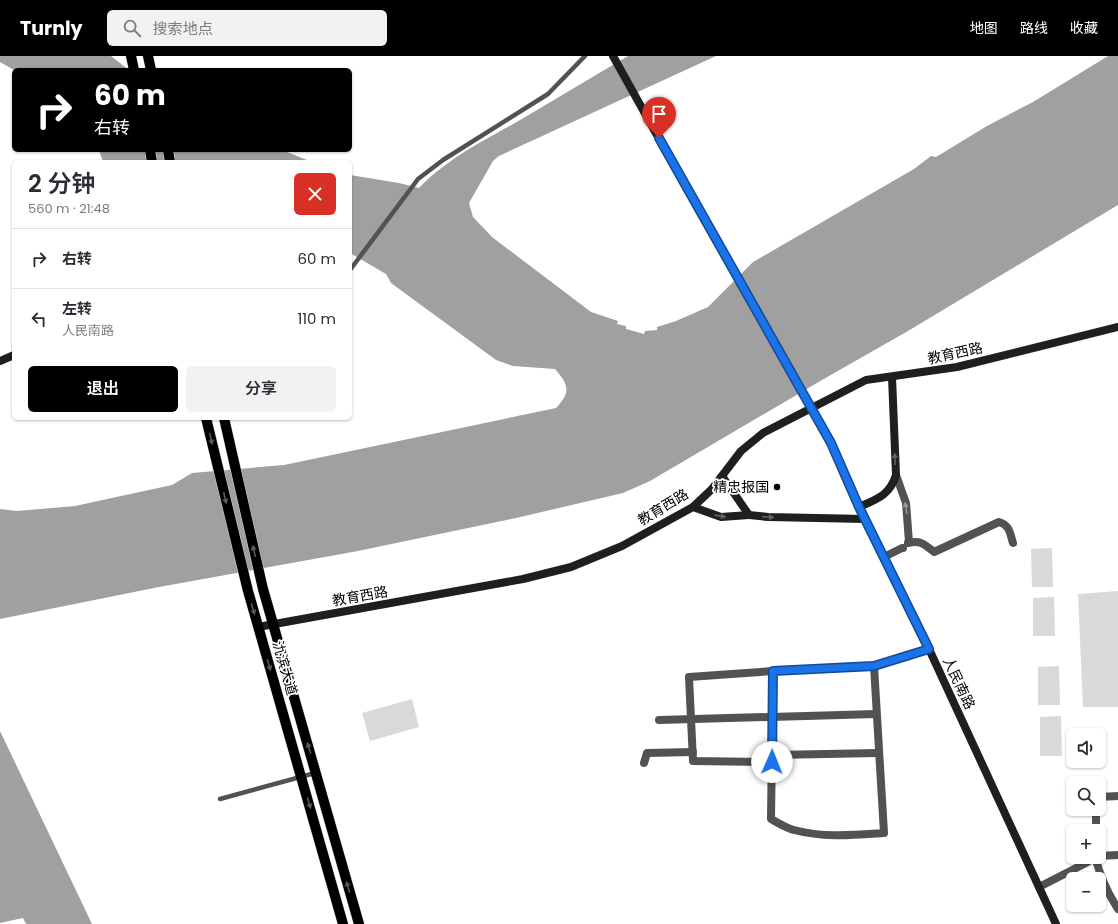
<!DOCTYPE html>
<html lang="zh">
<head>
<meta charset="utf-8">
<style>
	:root { --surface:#fff; --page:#f2f2f3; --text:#2b2b33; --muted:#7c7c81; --line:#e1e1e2; --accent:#000 }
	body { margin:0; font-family:Poppins,"Noto Sans SC",sans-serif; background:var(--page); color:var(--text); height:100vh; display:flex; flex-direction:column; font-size:15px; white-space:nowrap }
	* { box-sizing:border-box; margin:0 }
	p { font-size:13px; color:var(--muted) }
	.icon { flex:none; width:22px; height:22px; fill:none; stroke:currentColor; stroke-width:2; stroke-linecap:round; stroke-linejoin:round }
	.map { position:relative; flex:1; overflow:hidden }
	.sheet { position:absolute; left:12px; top:104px; width:340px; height:260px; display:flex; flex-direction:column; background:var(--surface); border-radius:6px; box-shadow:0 1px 3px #0004 }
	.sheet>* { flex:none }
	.banner { position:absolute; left:12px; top:12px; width:340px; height:84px; border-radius:6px; box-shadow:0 1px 3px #0004; background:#000; color:#fff; overflow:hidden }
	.tools { position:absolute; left:1066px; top:672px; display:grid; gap:8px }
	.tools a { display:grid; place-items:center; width:40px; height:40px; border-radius:6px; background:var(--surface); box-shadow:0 1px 3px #0004; font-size:20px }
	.pin { position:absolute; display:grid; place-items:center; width:34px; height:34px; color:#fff; margin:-41px -17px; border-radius:50% 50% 50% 0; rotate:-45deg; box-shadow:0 0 4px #0007 }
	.pin .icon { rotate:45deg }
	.me { position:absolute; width:44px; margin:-22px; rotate:1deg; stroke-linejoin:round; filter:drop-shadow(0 0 3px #0008) }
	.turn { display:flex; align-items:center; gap:14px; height:84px; padding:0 16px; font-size:18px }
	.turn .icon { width:52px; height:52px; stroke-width:2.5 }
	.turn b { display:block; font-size:28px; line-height:34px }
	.round { display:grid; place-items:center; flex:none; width:42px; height:42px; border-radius:6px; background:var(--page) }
	.summary { display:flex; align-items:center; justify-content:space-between; height:68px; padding:0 16px }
	h1 { font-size:24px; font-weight:600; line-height:30px }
	.action { display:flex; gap:8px; margin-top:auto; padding:8px 16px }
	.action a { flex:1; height:46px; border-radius:6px; background:var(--accent); color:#fff; font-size:16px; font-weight:600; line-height:46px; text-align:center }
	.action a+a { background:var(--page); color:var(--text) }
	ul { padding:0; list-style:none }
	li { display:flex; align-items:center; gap:12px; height:60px; padding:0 16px; border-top:1px solid var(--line) }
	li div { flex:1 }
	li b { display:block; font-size:15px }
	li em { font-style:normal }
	header { display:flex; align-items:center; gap:24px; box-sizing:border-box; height:56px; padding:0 20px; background:var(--accent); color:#fff }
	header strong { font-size:19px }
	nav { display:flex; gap:22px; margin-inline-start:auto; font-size:14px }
	.search { width:280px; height:36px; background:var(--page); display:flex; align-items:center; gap:10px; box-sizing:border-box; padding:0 14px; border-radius:6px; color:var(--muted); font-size:15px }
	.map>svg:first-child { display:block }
	.green { fill:#d9d9d9 }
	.water { fill:#a0a0a0 }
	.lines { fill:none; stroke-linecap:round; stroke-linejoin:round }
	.primary-casing { stroke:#dbdbdb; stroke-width:11 }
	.lane { stroke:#525252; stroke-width:4.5 }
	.street { stroke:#525252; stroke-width:8 }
	.secondary { stroke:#1f1f1f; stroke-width:8 }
	.primary { stroke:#000; stroke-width:10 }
	.secondary-bridge { stroke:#1f1f1f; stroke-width:8 }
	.oneway { fill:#595959 }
	.oneway2 { fill:#626262 }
	.oneway3 { fill:#979797 }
	.route-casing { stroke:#114b97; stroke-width:10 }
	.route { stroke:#1a73e8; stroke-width:7 }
	.poi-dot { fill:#000; stroke:#fff; stroke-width:1.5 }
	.labels { text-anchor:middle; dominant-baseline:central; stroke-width:3.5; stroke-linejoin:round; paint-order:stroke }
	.street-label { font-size:14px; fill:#000; stroke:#fff }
	.poi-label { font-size:14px; fill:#000; stroke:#fff; text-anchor:end }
</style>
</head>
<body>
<header>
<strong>Turnly</strong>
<div class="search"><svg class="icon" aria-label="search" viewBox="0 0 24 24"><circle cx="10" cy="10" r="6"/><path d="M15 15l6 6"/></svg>搜索地点</div>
<nav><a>地图</a><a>路线</a><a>收藏</a></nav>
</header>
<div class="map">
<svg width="1118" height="868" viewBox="0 0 1118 868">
	<rect width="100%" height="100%" fill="#fff"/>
	<g class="green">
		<path d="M1052,492L1053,531H1032L1031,493Z"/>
		<path d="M1118,535V651H1083L1078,538Z"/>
		<path d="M1054,541L1055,580H1033V542Z"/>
		<path d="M1059,610L1060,649H1038V611Z"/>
		<path d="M412,643L419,671L370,685L362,657Z"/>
		<path d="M1061,660L1062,700H1040V661Z"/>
	</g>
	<g class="water">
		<path d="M0,0H111L129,14H14L0,6Z"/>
		<path d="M628,0H716L499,100L493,105L469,147L473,161L492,181L591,256L618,265L617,268L626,270V273L644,278L645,275L657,274V271L676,265L708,251L753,206L914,113L931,100L936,101L987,70L1033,46L1108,0H1118V149L908,275L822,324L650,425L623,437L516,462L358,495L159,531L0,563V453L17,455L75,450L172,429L192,417L284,409L556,352C571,336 569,329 555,313L513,310L496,304L391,227L386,218L350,197V119L399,127L419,132C447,103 481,86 515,67C553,45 590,22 628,0Z"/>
		<path d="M99,94H282L312,106H103Z"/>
		<path d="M0,675L92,868H26L23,862L0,867Z"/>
	</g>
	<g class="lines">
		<defs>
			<g id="primary">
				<path d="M131,0L134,14"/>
				<path d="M148,0L151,14"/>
				<path d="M150,94L152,106"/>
				<path d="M168,94L170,106"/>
				<path d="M206,362L248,535L343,868"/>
				<path d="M224,362L263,533L359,868"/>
			</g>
		</defs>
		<use href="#primary" class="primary-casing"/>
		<g class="lane">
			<path d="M350,214L418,123L443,104L548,38L585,0"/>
			<path d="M220,743L315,717"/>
		</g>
		<g class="street">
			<path d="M896,419L906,447L909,486"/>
			<path d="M908,487C921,484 924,488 934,496L999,466C1010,469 1010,478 1013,487"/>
			<path d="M884,501L902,492H903"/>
			<path d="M874,610L884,777C854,779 824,782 794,774C786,772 778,767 771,763L773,615L874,610L929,593"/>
			<path d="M659,664L876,658"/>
			<path d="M773,699L878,697"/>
			<path d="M773,706L693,705L689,621L773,615"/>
			<path d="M644,707L647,697L693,696"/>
			<path d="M1099,741L1118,740"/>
			<path d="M1096,775V753"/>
			<path d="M1099,800L1118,799"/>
			<path d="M1095,801C1100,819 1108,838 1118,853"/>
			<path d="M1039,831L1086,807L1094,801"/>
		</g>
		<g class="secondary">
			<path d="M613,0L687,133"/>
			<path d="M0,305L14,299"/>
			<path d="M831,387L859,451L929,593L1056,868"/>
			<path d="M722,420L749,459L768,461L865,463"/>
			<path d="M693,451L721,461L749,459"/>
			<path d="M859,451C877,443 890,439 896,419L892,321"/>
			<path d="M258,571L523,523L571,511L622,490L693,451L712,433L741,395L763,377L866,324L957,311L1118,271"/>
		</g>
		<use href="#primary" class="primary"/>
		<path class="secondary-bridge" d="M687,133L831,387"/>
	</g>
	<defs><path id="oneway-solid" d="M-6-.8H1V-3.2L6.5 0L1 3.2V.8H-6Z"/></defs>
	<g class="oneway">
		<use href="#oneway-solid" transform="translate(211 383) rotate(78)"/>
		<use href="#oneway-solid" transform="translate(225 442) rotate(76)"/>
		<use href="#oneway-solid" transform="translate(254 495) rotate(-103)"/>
		<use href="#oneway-solid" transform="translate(253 553) rotate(74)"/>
		<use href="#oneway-solid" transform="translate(269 609) rotate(74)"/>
		<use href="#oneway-solid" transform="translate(309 692) rotate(-106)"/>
		<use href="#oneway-solid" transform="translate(309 747) rotate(74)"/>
		<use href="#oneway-solid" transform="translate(348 831) rotate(-106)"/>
	</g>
	<g class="oneway2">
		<use href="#oneway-solid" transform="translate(895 403) rotate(-92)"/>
		<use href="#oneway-solid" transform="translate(720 460) rotate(9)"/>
		<use href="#oneway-solid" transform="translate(768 461) rotate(4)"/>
	</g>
	<use class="oneway3" href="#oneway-solid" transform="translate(906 452) rotate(-99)"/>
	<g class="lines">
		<defs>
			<path id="route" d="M659,82L831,387L859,451L929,593L874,610L773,615L772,706"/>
		</defs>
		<use href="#route" class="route-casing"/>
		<use href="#route" class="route"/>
	</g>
	<circle class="poi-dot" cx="777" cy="431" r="4"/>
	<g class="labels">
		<g class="street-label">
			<text transform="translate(955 297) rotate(-12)">教育西路</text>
			<text transform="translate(663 451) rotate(-31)">教育西路</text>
			<text transform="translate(360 540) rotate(-10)">教育西路</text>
			<text transform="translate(285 612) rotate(74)">氿滨大道</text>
			<text transform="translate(959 627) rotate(65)">人民南路</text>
		</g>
		<g class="poi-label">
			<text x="769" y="431">精忠报国</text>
		</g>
	</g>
</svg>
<div class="tools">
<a><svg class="icon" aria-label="sound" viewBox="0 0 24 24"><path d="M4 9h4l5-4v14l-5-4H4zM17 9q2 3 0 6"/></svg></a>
<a><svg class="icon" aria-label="search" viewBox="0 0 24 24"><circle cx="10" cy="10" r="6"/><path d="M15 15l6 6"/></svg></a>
<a>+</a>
<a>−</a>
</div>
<div class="pin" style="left:659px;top:82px;background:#d93025"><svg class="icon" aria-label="arrive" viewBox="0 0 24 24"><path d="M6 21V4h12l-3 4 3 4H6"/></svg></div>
<svg class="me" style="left:772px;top:706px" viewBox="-20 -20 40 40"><circle r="19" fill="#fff"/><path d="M0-13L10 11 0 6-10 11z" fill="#1a73e8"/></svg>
<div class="banner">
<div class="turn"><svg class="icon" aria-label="right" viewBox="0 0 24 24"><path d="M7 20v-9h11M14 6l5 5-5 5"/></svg><div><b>60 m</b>右转</div></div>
</div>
<section class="sheet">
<div class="summary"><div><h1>2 分钟</h1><p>560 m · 21:48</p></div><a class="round" style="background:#d93025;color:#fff"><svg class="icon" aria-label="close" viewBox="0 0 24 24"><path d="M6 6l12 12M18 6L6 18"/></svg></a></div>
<ul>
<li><svg class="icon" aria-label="right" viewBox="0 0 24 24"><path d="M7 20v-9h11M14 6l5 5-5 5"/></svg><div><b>右转</b></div><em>60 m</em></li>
<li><svg class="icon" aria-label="left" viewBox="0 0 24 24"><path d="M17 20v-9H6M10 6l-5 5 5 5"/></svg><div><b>左转</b><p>人民南路</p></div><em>110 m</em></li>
</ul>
<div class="action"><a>退出</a><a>分享</a></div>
</section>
</div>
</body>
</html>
